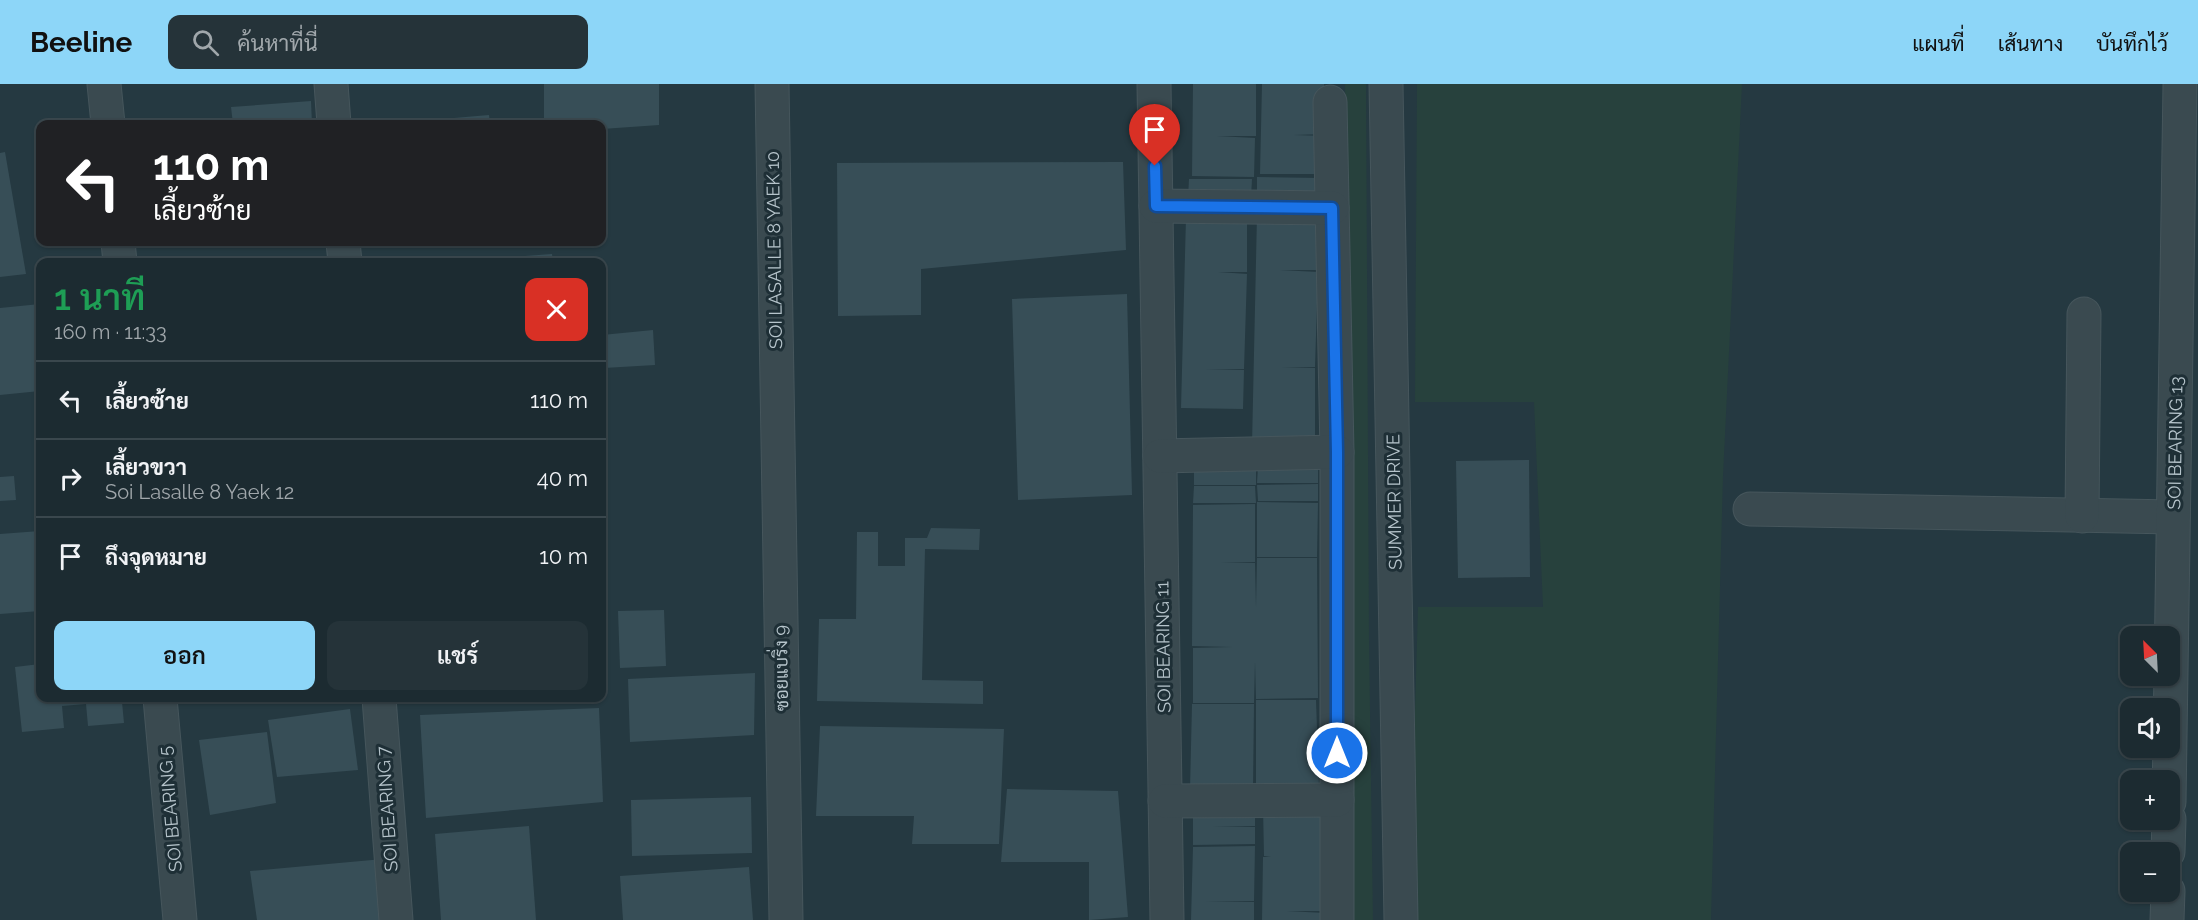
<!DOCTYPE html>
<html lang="th">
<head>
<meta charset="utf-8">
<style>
	:root { --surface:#1c2b31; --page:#253339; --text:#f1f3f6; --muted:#a0a7ab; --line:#3a474d; --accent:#8dd6f8 }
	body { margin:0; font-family:Raleway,Sarabun,sans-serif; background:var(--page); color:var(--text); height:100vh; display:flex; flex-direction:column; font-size:22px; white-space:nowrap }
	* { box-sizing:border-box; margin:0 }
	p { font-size:20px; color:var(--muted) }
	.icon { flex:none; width:33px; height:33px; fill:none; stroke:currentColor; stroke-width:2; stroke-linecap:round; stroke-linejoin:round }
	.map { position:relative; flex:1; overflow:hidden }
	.side { position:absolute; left:36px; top:174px; width:570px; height:444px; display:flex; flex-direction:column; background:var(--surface); border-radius:12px; box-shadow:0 2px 4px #0004,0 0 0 2px var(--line) }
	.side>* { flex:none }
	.top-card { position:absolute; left:36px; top:36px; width:570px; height:126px; border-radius:12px; box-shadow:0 2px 4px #0004,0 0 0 2px var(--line); background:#202124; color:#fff; overflow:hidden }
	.needle { width:39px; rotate:336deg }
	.controls { position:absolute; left:2120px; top:542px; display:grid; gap:12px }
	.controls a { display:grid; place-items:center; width:60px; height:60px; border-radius:12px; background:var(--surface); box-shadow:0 2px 4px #0004,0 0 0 2px var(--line); font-size:30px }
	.pin { position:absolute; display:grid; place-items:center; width:51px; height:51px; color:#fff; margin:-62px -26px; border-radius:50% 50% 50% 0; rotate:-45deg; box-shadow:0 0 6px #0007 }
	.pin .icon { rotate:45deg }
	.me { position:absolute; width:66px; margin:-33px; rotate:0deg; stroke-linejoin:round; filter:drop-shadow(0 0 4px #0008) }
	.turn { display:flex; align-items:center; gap:21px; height:126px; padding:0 18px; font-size:27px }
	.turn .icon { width:78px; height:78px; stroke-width:2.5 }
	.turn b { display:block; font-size:42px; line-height:51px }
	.round { display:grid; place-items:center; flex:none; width:63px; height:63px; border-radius:12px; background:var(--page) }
	.summary { display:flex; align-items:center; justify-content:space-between; height:102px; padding:0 18px }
	h1 { font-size:36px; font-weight:600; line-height:45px; color:#1e9e55 }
	.primary-button { display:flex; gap:12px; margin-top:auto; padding:12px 18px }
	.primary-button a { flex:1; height:69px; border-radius:12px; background:var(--accent); color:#111; font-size:24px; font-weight:600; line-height:69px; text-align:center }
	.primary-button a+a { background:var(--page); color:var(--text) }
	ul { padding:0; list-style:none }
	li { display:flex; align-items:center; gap:18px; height:78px; padding:0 18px; border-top:2px solid var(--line) }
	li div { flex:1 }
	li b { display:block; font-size:22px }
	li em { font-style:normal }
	header { display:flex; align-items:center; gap:36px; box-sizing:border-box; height:84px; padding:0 30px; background:var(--accent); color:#111 }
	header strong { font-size:28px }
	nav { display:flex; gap:33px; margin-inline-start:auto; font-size:21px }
	.search { width:420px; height:54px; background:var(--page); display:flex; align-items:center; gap:15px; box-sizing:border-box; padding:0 21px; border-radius:12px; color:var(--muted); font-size:22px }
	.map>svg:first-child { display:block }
	.green { fill:#27413d }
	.building { fill:#374e57 }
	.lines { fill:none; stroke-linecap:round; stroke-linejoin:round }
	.minor-casing { stroke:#46565c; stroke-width:35 }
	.minor { stroke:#3a4a50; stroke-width:33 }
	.route-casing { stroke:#114b97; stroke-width:15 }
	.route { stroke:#1a73e8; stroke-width:10 }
	.labels { text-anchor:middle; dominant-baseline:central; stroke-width:6; stroke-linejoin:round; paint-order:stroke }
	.street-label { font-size:18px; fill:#b6c4cb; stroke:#1e2f36 }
</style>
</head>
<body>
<header>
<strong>Beeline</strong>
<div class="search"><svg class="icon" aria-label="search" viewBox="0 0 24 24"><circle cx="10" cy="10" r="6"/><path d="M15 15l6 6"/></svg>ค้นหาที่นี่</div>
<nav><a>แผนที่</a><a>เส้นทาง</a><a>บันทึกไว้</a></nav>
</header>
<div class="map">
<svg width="2198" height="836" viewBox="0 0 2198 836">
	<rect width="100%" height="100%" fill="#253941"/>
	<g class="green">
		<path d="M1345,0H1366L1369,557L1373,836H1353Z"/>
		<path d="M1417,0H1742L1723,392L1711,836H1409L1418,523H1543L1534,318H1415Z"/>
	</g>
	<g class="building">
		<path d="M544,0H659V41L602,45V40H544Z"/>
		<path d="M1193,0H1256V52H1217L1255,54L1254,93L1192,92Z"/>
		<path d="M1262,0H1324V50L1294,51L1324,52L1323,90H1260Z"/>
		<path d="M311,17L312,40H233L231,23Z"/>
		<path d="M489,31L490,40H395V39Z"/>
		<path d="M5,68L26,190L0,193V69Z"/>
		<path d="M1123,78L1126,166L921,185V231L838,232L837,79Z"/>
		<path d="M1257,93L1320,94L1319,112L1257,111Z"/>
		<path d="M1189,95H1252L1251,114L1188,113Z"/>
		<path d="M1319,130V186H1280L1318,188L1315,283H1282L1315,284V362L1252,361L1257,131Z"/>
		<path d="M1247,132V188H1218L1247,190L1244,285H1206L1244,286L1243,325L1181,324L1186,133Z"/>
		<path d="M552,170L553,178H512L511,173Z"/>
		<path d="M1127,210L1132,411L1018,416L1012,215Z"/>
		<path d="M40,220V307L0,311V224Z"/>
		<path d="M653,246L655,281L604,284L602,251Z"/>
		<path d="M1529,376L1530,493L1458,494L1456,377Z"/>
		<path d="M1318,381V399H1257L1258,383Z"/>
		<rect x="1194" y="384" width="62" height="17"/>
		<path d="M14,392L16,416L0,417V393Z"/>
		<path d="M1318,400V417H1258L1257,401Z"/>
		<path d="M1194,402H1255L1256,419H1193Z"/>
		<path d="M1257,418L1318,419L1317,473H1257Z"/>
		<path d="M1255,420V478H1221L1255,479L1256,523L1257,474H1317L1318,614L1256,615L1255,578L1254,619H1193V564L1232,563L1192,562L1193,421Z"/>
		<path d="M931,444L980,445L979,466L925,465L922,596L983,597V620L817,617L819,535H856L857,448H878V482H905V454H927Z"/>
		<path d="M40,447V527L0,530V450Z"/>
		<path d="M664,526L666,582L620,584L618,527Z"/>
		<path d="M40,580V614H132V617L122,618L124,639L88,642L86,620L62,622L64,644L22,648L15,583Z"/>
		<path d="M755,589L754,651L630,658L628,595Z"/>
		<path d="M1256,616H1316L1319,703H1256Z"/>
		<path d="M1192,620H1254L1253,706H1190Z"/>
		<path d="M599,624L603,718L426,734L420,631Z"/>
		<path d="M350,625L358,686L277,693L268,636Z"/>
		<path d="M820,642L1004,645L999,760H912L914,732H816Z"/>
		<path d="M267,648L276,719L210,731L199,656Z"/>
		<path d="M1007,705L1118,707L1128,833L1089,836V778H1001Z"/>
		<path d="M751,713L752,769L632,772L631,716Z"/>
		<path d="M1326,722V827H1287L1325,829V836H1262L1263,773H1271L1264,772L1263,723Z"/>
		<path d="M1255,725V742L1213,743H1255V760L1193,761V726Z"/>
		<path d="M529,742L536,836H441L435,750Z"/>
		<path d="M1255,762L1254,817H1206L1254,818V836H1191L1193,763Z"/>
		<path d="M383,775L389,836H257L250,787Z"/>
		<path d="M749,783L753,836H623L620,792Z"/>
	</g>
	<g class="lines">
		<defs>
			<g id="minor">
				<path d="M104,0L108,40"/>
				<path d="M331,0L334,40"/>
				<path d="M772,0L786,836"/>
				<path d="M1154,0L1167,836"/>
				<path d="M1386,0L1401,836"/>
				<path d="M1330,18L1337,368V836"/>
				<path d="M1156,122L1332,124"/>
				<path d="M118,158L120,178"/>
				<path d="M343,158L345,178"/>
				<path d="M1160,372L1337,368"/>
				<path d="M1750,425L2173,433"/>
				<path d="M2082,432L2084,230"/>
				<path d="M160,614L180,836"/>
				<path d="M379,614L396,836"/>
				<path d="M1165,717L1337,716"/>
				<path d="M2169,718L2180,0"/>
				<path d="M2168,768L2169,735"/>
				<path d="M2167,836L2168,807"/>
			</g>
		</defs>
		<use href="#minor" class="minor-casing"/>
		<use href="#minor" class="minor"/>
	</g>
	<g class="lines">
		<defs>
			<path id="route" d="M1155,82L1156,122L1332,124L1337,368V669"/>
		</defs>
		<use href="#route" class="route-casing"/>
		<use href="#route" class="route"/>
	</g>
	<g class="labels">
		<g class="street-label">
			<text transform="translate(774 166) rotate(-91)">SOI LASALLE 8 YAEK 10</text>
			<text transform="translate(2175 359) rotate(-89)">SOI BEARING 13</text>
			<text transform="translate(1394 418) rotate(-91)">SUMMER DRIVE</text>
			<text transform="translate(1163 563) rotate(-91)">SOI BEARING 11</text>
			<text transform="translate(781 584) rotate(-91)">ซอยแบริ่ง 9</text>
			<text transform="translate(170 725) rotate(-95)">SOI BEARING 5</text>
			<text transform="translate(387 725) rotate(-94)">SOI BEARING 7</text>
		</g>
	</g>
</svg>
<div class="controls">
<a><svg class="needle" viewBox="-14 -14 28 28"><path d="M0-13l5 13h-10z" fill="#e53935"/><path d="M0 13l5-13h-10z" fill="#a0a7ab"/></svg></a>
<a><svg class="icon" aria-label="sound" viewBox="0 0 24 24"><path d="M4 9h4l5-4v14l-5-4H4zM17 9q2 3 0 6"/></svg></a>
<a>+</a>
<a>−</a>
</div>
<div class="pin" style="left:1155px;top:82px;background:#d93025"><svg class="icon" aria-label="arrive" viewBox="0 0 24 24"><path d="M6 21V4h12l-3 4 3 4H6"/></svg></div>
<svg class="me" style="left:1337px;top:669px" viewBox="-20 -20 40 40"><circle r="17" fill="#1a73e8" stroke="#fff" stroke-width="3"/><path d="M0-11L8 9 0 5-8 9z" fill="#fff"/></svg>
<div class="top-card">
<div class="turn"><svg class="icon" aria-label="left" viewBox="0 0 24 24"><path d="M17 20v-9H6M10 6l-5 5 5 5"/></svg><div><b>110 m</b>เลี้ยวซ้าย</div></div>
</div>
<section class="side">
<div class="summary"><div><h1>1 นาที</h1><p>160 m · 11:33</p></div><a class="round" style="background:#d93025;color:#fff"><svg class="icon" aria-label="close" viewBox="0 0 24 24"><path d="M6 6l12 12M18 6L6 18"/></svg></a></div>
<ul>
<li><svg class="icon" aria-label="left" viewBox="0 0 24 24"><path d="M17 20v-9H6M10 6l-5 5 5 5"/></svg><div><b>เลี้ยวซ้าย</b></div><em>110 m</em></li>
<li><svg class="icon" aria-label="right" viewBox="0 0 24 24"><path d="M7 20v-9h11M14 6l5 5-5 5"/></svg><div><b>เลี้ยวขวา</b><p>Soi Lasalle 8 Yaek 12</p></div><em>40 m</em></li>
<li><svg class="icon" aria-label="arrive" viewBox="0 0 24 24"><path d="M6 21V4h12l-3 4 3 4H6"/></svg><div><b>ถึงจุดหมาย</b></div><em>10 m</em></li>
</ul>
<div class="primary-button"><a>ออก</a><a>แชร์</a></div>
</section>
</div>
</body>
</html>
